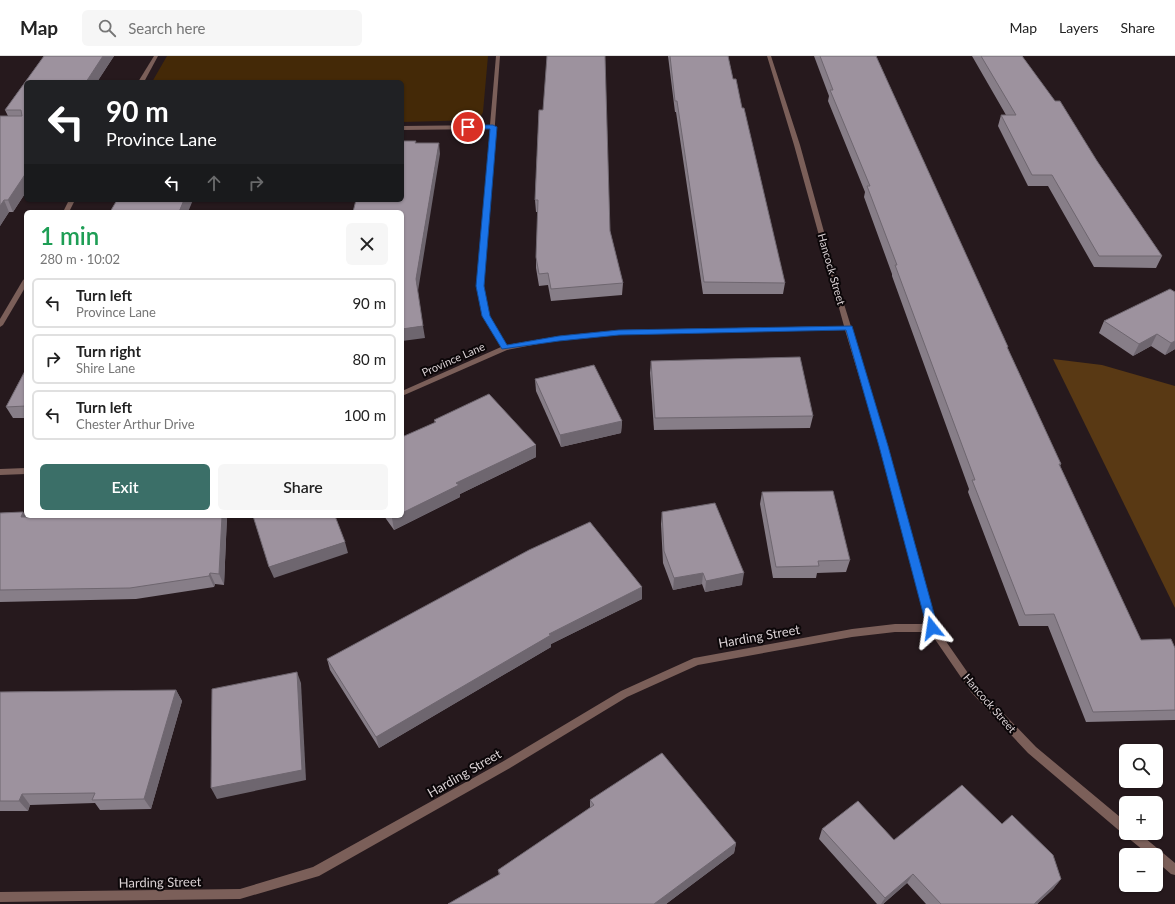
<!DOCTYPE html>
<html lang="en">
<head>
<meta charset="utf-8">
<style>
	:root { --surface:#fff; --page:#f6f6f6; --text:#222; --muted:#767676; --line:#e0e0e0; --accent:#3b6f68 }
	body { margin:0; font-family:Lato,sans-serif; background:var(--page); color:var(--text); height:100vh; display:flex; flex-direction:column; font-size:15px; white-space:nowrap }
	* { box-sizing:border-box; margin:0 }
	p { font-size:13px; color:var(--muted) }
	.icon { flex:none; width:22px; height:22px; fill:none; stroke:currentColor; stroke-width:2; stroke-linecap:round; stroke-linejoin:round }
	.map { position:relative; flex:1; overflow:hidden }
	.sheet { position:absolute; left:24px; top:154px; width:380px; height:308px; display:flex; flex-direction:column; background:var(--surface); border-radius:6px; box-shadow:0 1px 3px #0004 }
	.sheet>* { flex:none }
	.banner { position:absolute; left:24px; top:24px; width:380px; height:122px; border-radius:6px; box-shadow:0 1px 3px #0004; background:#202124; color:#fff; overflow:hidden }
	.controls { position:absolute; left:1119px; top:688px; display:grid; gap:8px }
	.controls a { display:grid; place-items:center; width:44px; height:44px; border-radius:6px; background:var(--surface); box-shadow:0 1px 3px #0004; font-size:20px }
	.pin { position:absolute; display:grid; place-items:center; width:34px; height:34px; color:#fff; margin:-17px; border:2px solid #fff; border-radius:50%; box-shadow:0 1px 4px #0007 }
	.me { position:absolute; width:44px; margin:-22px; rotate:345deg; stroke-linejoin:round; filter:drop-shadow(0 0 3px #0008) }
	.turn { display:flex; align-items:center; gap:14px; height:84px; padding:0 16px; font-size:18px }
	.turn .icon { width:52px; height:52px; stroke-width:2.5 }
	.turn b { display:block; font-size:28px; line-height:34px }
	.lanes { display:flex; align-items:center; height:38px; padding:0 16px; background:#0003; justify-content:center; gap:20px; direction:ltr }
	.lanes .off { opacity:.35 }
	.round { display:grid; place-items:center; flex:none; width:42px; height:42px; border-radius:6px; background:var(--page) }
	.summary { display:flex; align-items:center; justify-content:space-between; height:68px; padding:0 16px }
	h1 { font-size:24px; font-weight:600; line-height:30px; color:#1e9e55 }
	.button { display:flex; gap:8px; margin-top:auto; padding:8px 16px }
	.button a { flex:1; height:46px; border-radius:6px; background:var(--accent); color:#fff; font-size:16px; font-weight:600; line-height:46px; text-align:center }
	.button a+a { background:var(--page); color:var(--text) }
	ul { padding:0; list-style:none }
	li { display:flex; align-items:center; gap:12px; height:50px; margin:0 8px 6px; padding:0 8px; border:2px solid var(--line); border-radius:6px }
	li div { flex:1 }
	li b { display:block; font-size:15px }
	li em { font-style:normal }
	header { display:flex; align-items:center; gap:24px; box-sizing:border-box; height:56px; padding:0 20px; background:var(--surface); border-bottom:1px solid var(--line) }
	header strong { font-size:19px }
	nav { display:flex; gap:22px; margin-inline-start:auto; font-size:14px }
	.search { width:280px; height:36px; background:var(--page); display:flex; align-items:center; gap:10px; box-sizing:border-box; padding:0 14px; border-radius:6px; color:var(--muted); font-size:15px }
	.map>svg:first-child { display:block }
	.green { fill:#442907 }
	.forest { fill:#593914 }
	.lines { fill:none; stroke-linecap:round; stroke-linejoin:round }
	.street { fill:#7b5f59; fill-rule:evenodd }
	.wall { fill:#877e88 }
	.shaded-wall { fill:#6e666f }
	.building { fill:#9d929e; stroke:#6e666f }
	.route { fill:#1a73e8; stroke:#114b97 }
	.labels { text-anchor:middle; dominant-baseline:central; stroke-width:4; stroke-linejoin:round; paint-order:stroke }
	.street-label { font-size:11px; fill:#dbd2d5; stroke:#0b0608 }
	.near-street-label { font-size:13px; fill:#dbd2d5; stroke:#0b0608 }
</style>
</head>
<body>
<header>
<strong>Map</strong>
<div class="search"><svg class="icon" aria-label="search" viewBox="0 0 24 24"><circle cx="10" cy="10" r="6"/><path d="M15 15l6 6"/></svg>Search here</div>
<nav><a>Map</a><a>Layers</a><a>Share</a></nav>
</header>
<div class="map">
<svg width="1175" height="848" viewBox="0 0 1175 848">
	<rect width="100%" height="100%" fill="#26191d"/>
	<path class="green" d="M167,0H488L483,56L479,64L402,66V26H152Z"/>
	<path class="forest" d="M1053,303L1102,309L1175,330V552Z"/>
	<g class="lines">
		<g class="street">
			<path d="M154,0H158L144,26H138Z"/>
			<path d="M496,0H500L483,230L489,260L507,289L559,280L619,274L844,270L794,89L767,0H771L800,89L844,248L888,390L936,571L977,630L1036,691L1126,766V777H1139L1175,807V819L1171,818L1156,805V799H1149L1127,781L1126,778L1122,777L1028,697L971,636L930,576H895L852,581L698,609L627,641L510,712L319,820L240,843L0,846V836L240,833L313,811L502,706L621,635L694,602L852,573L895,568H926L880,390L845,274L619,278L559,284L507,294L402,340V335L501,291L483,260L477,230L490,73L402,74V70L490,69Z"/>
			<path d="M69,144H75L69,156H63Z"/>
			<path d="M26,222V230L3,269L0,271V263L23,224Z"/>
			<path d="M26,412V418L0,419V413Z"/>
		</g>
	</g>
	<g class="wall">
		<path d="M44,0H114L97,26H26V136L13,156H9L0,170V60H8L5,54Z"/>
		<path d="M668,0H728L733,23L742,52L785,227L783,238H703L676,56H675Z"/>
		<path d="M814,0H876L1008,291V293L1061,408L1060,410L1141,584L1175,592V664L1086,666L1048,570H1019L968,436L969,433L892,220V218L864,141L865,136L828,45L829,40Z"/>
		<path d="M972,0H1022L1097,105L1162,200L1156,212L1094,211L1048,130H1028L998,70L1001,59H1006Z"/>
		<path d="M539,54L610,175L623,227L622,239L551,245L548,229L539,230L536,212V201L538,156H536L535,144Z"/>
		<path d="M1175,236V293L1165,299L1151,290L1133,300L1099,277L1104,265Z"/>
		<path d="M651,305L813,360L810,372L654,374L650,317Z"/>
		<path d="M26,313V362H13L6,351Z"/>
		<path d="M535,323L622,365L621,377L561,391L536,335Z"/>
		<path d="M434,364L536,401L460,438V441L394,474L384,460H402L435,367Z"/>
		<path d="M762,436L850,504L846,516L817,517L816,522H773L760,448Z"/>
		<path d="M23,456L26,461L227,460L224,529L215,528L214,531L136,543L0,546V457Z"/>
		<path d="M662,456L742,529L705,536L702,528L673,534L663,507L661,468Z"/>
		<path d="M642,531V543L551,588V591L379,692L330,614L327,603Z"/>
		<path d="M176,634L182,645L151,753L100,754L95,747L30,749L28,755H0V636Z"/>
		<path d="M590,744L736,787L734,797L666,848H448L499,819L498,814L590,752Z"/>
		<path d="M1002,768L1061,823L1053,833L1037,848H926L907,827L883,848H877L819,783L822,773L894,784Z"/>
	</g>
	<g class="shaded-wall">
		<path d="M103,0H114L97,26H86Z"/>
		<path d="M439,87L440,98L418,235L416,223Z"/>
		<path d="M26,117V136L13,156L8,144Z"/>
		<path d="M4,144L9,156L0,170V150Z"/>
		<path d="M184,144H193L188,156H179Z"/>
		<path d="M423,270L425,282L402,285V273Z"/>
		<path d="M1157,278L1151,290L1133,300L1139,288Z"/>
		<path d="M1175,285V293L1165,299L1171,287Z"/>
		<path d="M622,365L621,377L561,391L560,379Z"/>
		<path d="M536,389V401L460,438V441L394,474L392,462L396,460H402V457L456,427Z"/>
		<path d="M23,456L30,468L21,461Z"/>
		<path d="M222,460H227L224,529L219,518Z"/>
		<path d="M345,486L348,497L274,522L269,511Z"/>
		<path d="M210,517L215,528L214,531L209,520Z"/>
		<path d="M703,517L702,528L673,534L674,522Z"/>
		<path d="M744,517L742,529L705,536L706,525Z"/>
		<path d="M642,531V543L551,588V591L379,692L376,681L549,578Z"/>
		<path d="M297,616L301,627L306,724L217,743L211,732Z"/>
		<path d="M176,634L182,645L151,753L144,743Z"/>
		<path d="M22,738L30,749L28,755L19,745Z"/>
		<path d="M736,787L734,797L666,848H654Z"/>
		<path d="M913,818L907,827L883,848H881L885,842Z"/>
		<path d="M1061,823L1053,833L1037,848H1034Z"/>
	</g>
	<g class="building">
		<path d="M44,0H103L86,26H26V117L8,144H4L0,150V60H22L21,54H5Z"/>
		<path d="M547,0H605L610,175L623,227L551,233L548,217L539,218L536,201L538,144H535L539,54H543Z"/>
		<path d="M670,0H728L733,23H736L742,52H744L785,227L704,226L677,45H675Z"/>
		<path d="M820,0H876L1008,291H1007L1061,408H1059L1141,584L1171,583L1175,592V654L1093,656L1054,558L1025,559L972,424H975L895,209H897L867,130H870L830,34H833Z"/>
		<path d="M981,0H1022L1055,45H1060L1097,105L1162,200H1099L1052,119H1032L1001,59H1016Z"/>
		<path d="M402,85H416L415,87H439L416,223L423,270L402,273V156H353L356,144H402Z"/>
		<path d="M117,144H184L179,156H110Z"/>
		<path d="M1170,233L1175,236V285L1171,287L1157,278L1139,288L1104,265Z"/>
		<path d="M800,301L813,360L655,362L651,305Z"/>
		<path d="M594,309L622,365L560,379L535,323Z"/>
		<path d="M26,313V350L6,351Z"/>
		<path d="M489,338L536,389L456,427L459,429L402,457V381L436,366L434,364Z"/>
		<path d="M833,435L850,504L818,505L819,510L776,511L762,436Z"/>
		<path d="M715,447L744,517L706,525L703,517L674,522L664,495L662,456Z"/>
		<path d="M23,456L21,461L82,460H222L219,518L210,517L209,520L130,532L0,534V457Z"/>
		<path d="M253,460H335L345,486L269,511Z"/>
		<path d="M390,460H396L392,462Z"/>
		<path d="M590,466L642,531L549,578L551,579L376,681L327,603L529,494Z"/>
		<path d="M297,616L302,714L211,732L212,633Z"/>
		<path d="M176,634L144,743L92,744L95,737L22,738L19,745H0V636Z"/>
		<path d="M662,697L736,787L654,848H448L500,818L498,814L594,749L590,744Z"/>
		<path d="M962,729L1002,768L1012,759L1053,799L1061,823L1034,848H941L913,818L885,842L822,773L858,745L894,784Z"/>
	</g>
	<path class="route" d="M468,69H493L497,71L484,230L490,260L507,289L559,280L619,274L852,270L888,390L938,572L936,575H929L927,572L879,390L846,274L619,279L559,285L502,293L482,260L476,230L490,73H466V70Z"/>
	<g class="labels">
		<g class="street-label">
			<text transform="translate(832 213) rotate(74)">Hancock Street</text>
			<text transform="translate(453 303) rotate(-24)">Province Lane</text>
			<text transform="translate(990 647) rotate(49)">Hancock Street</text>
		</g>
		<g class="near-street-label">
			<text transform="translate(759 580) rotate(-10)">Harding Street</text>
			<text transform="translate(464 717) rotate(-30)">Harding Street</text>
			<text transform="translate(160 826) rotate(-1)">Harding Street</text>
		</g>
	</g>
</svg>
<div class="controls">
<a><svg class="icon" aria-label="search" viewBox="0 0 24 24"><circle cx="10" cy="10" r="6"/><path d="M15 15l6 6"/></svg></a>
<a>+</a>
<a>−</a>
</div>
<div class="pin" style="left:468px;top:71px;background:#d93025"><svg class="icon" aria-label="arrive" viewBox="0 0 24 24"><path d="M6 21V4h12l-3 4 3 4H6"/></svg></div>
<svg class="me" style="left:932px;top:572px" viewBox="-20 -20 40 40"><path d="M0-17L14 15 0 8-14 15z" fill="#1a73e8" stroke="#fff" stroke-width="4"/></svg>
<div class="banner">
<div class="turn"><svg class="icon" aria-label="left" viewBox="0 0 24 24"><path d="M17 20v-9H6M10 6l-5 5 5 5"/></svg><div><b>90 m</b>Province Lane</div></div>
<div class="lanes"><svg class="icon" aria-label="left" viewBox="0 0 24 24"><path d="M17 20v-9H6M10 6l-5 5 5 5"/></svg><svg class="icon off" aria-label="ahead" viewBox="0 0 24 24"><path d="M12 20V5M6 11l6-6 6 6"/></svg><svg class="icon off" aria-label="right" viewBox="0 0 24 24"><path d="M7 20v-9h11M14 6l5 5-5 5"/></svg></div>
</div>
<section class="sheet">
<div class="summary"><div><h1>1 min</h1><p>280 m · 10:02</p></div><a class="round"><svg class="icon" aria-label="close" viewBox="0 0 24 24"><path d="M6 6l12 12M18 6L6 18"/></svg></a></div>
<ul>
<li><svg class="icon" aria-label="left" viewBox="0 0 24 24"><path d="M17 20v-9H6M10 6l-5 5 5 5"/></svg><div><b>Turn left</b><p>Province Lane</p></div><em>90 m</em></li>
<li><svg class="icon" aria-label="right" viewBox="0 0 24 24"><path d="M7 20v-9h11M14 6l5 5-5 5"/></svg><div><b>Turn right</b><p>Shire Lane</p></div><em>80 m</em></li>
<li><svg class="icon" aria-label="left" viewBox="0 0 24 24"><path d="M17 20v-9H6M10 6l-5 5 5 5"/></svg><div><b>Turn left</b><p>Chester Arthur Drive</p></div><em>100 m</em></li>
</ul>
<div class="button"><a>Exit</a><a>Share</a></div>
</section>
</div>
</body>
</html>
